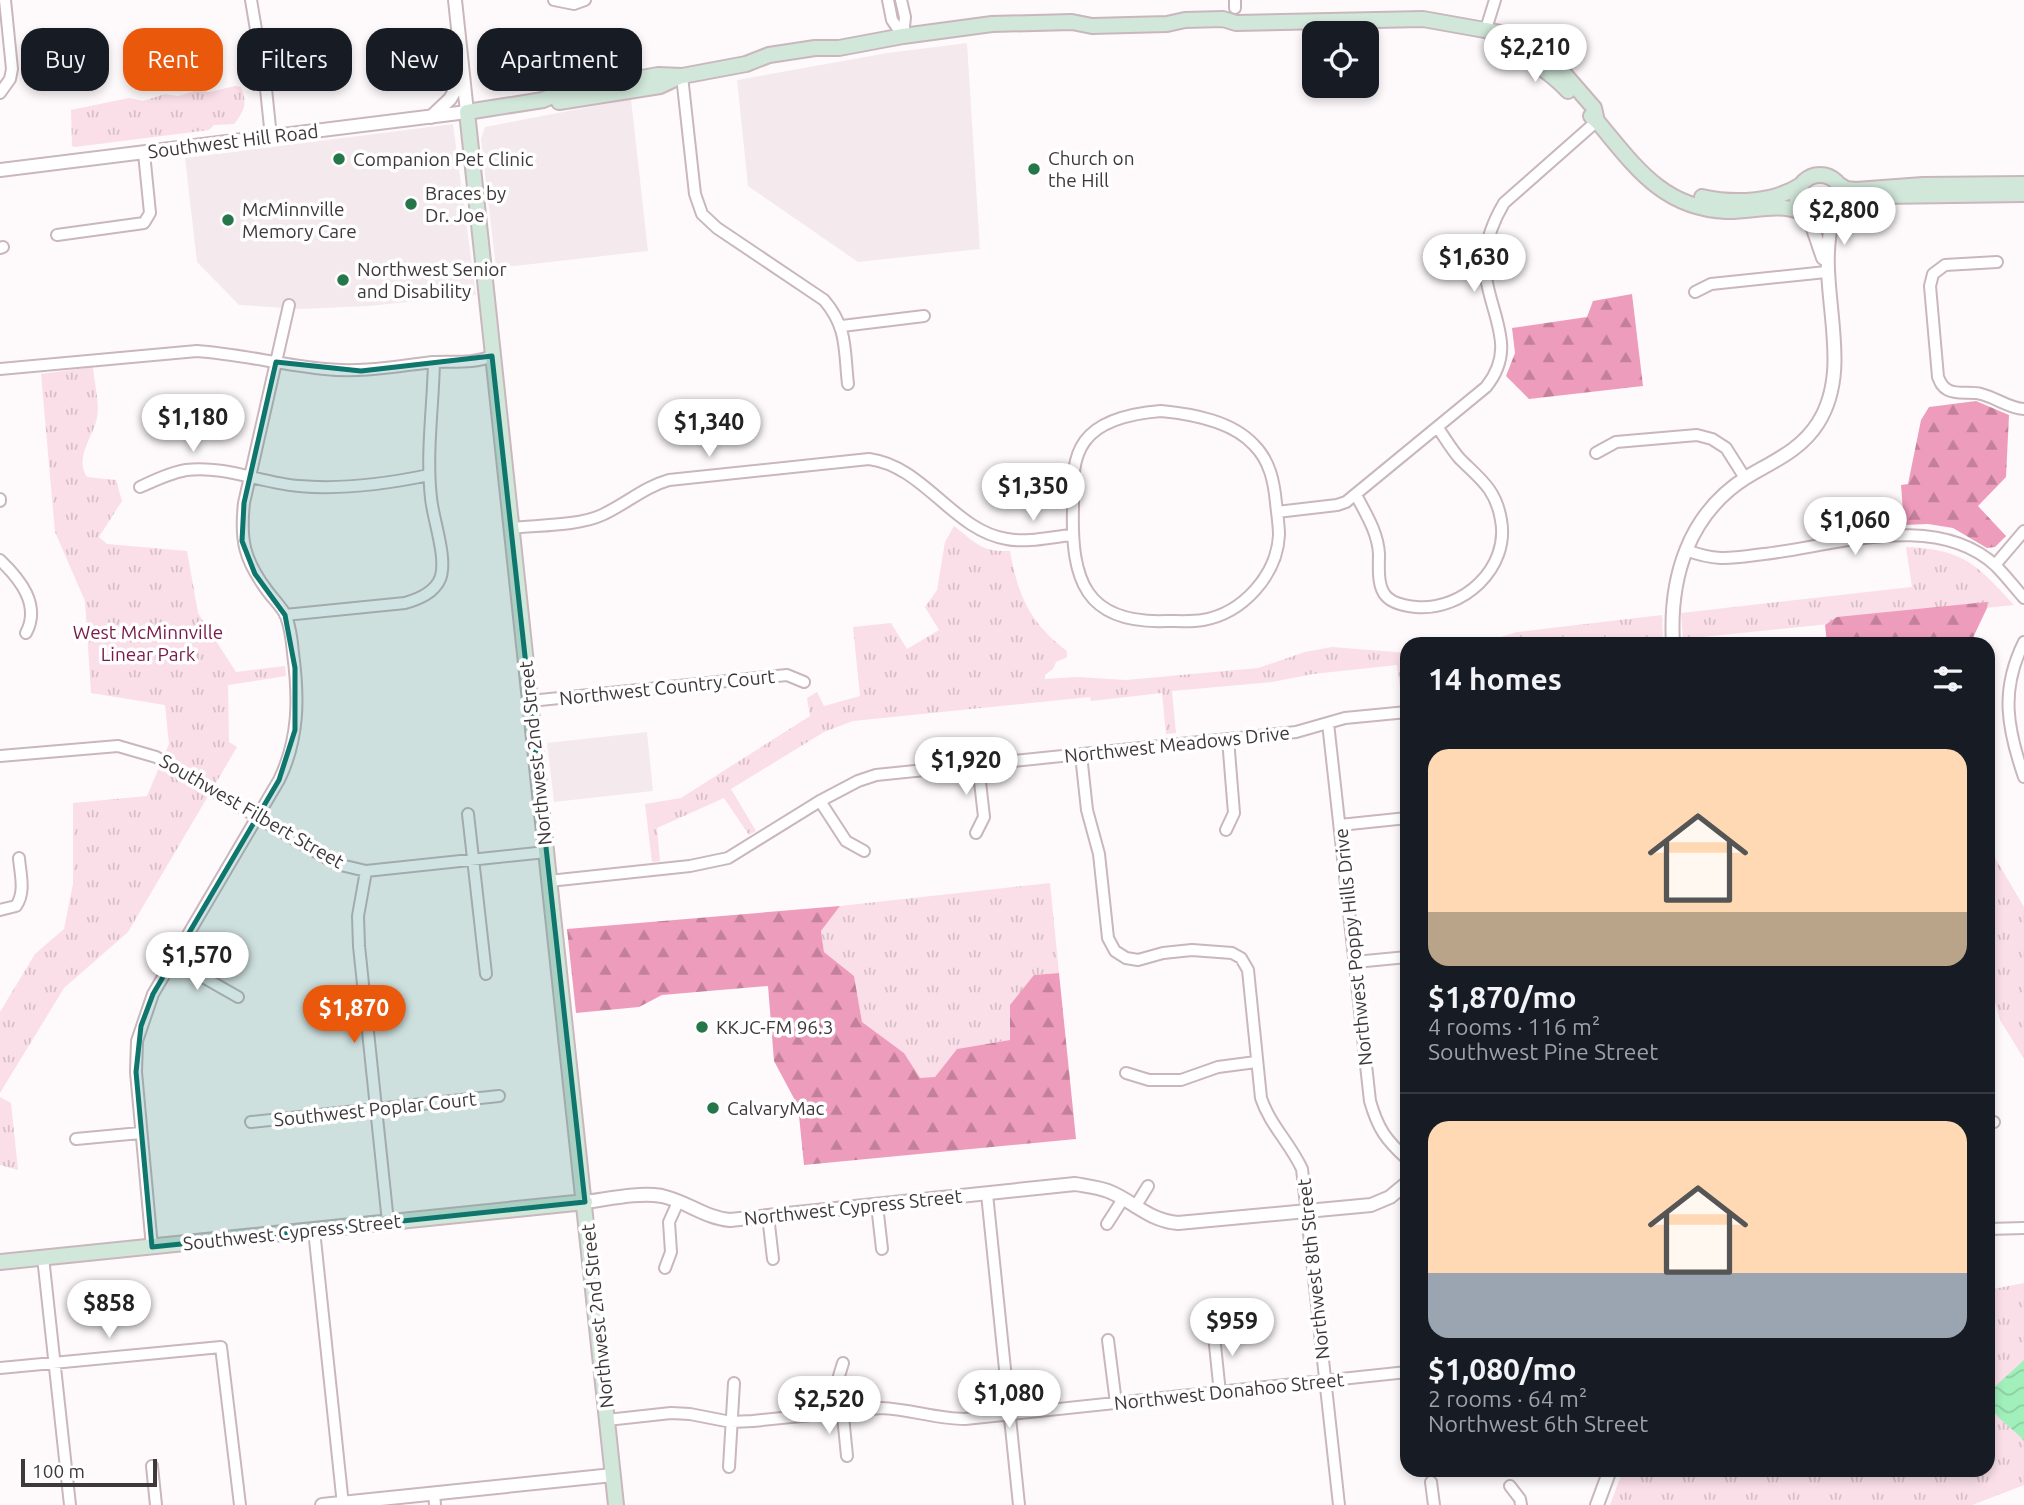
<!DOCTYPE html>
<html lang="en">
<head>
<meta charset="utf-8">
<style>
  body { margin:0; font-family:Ubuntu,sans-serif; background:#20242c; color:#f1f3f6; height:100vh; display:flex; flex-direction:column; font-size:26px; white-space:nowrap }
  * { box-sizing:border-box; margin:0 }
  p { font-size:23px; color:#9ea1a6 }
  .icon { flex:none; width:38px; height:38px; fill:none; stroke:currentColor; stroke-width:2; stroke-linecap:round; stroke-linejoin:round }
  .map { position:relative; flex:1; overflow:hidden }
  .side { position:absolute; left:1400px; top:637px; width:595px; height:840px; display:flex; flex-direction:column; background:#171b24; border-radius:21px; box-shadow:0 4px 10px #0003 }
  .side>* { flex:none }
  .hud { position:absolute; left:21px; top:28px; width:665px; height:63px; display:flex; gap:14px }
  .fabs { position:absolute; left:1302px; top:21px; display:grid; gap:14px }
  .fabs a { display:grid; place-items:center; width:77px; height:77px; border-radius:14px; background:#171b24; box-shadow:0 4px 10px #0003; font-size:35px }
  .scale { position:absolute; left:21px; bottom:18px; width:136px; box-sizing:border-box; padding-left:7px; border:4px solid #3f383b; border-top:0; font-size:19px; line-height:24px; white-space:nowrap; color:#3f383b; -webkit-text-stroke:5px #fff; paint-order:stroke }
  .price { position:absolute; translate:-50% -60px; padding:0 16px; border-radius:24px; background:#fff; color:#222; font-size:23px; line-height:46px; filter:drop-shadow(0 2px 4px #0008) }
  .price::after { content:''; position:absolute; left:50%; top:42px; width:21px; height:16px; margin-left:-10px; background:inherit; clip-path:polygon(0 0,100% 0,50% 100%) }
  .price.on { background:#ea580c; color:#fff }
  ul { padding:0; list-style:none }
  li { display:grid; align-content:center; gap:14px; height:371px; padding:0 28px }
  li+li { border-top:2px solid #363941 }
  li span { display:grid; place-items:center; height:217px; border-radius:21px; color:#555 }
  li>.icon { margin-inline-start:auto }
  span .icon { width:126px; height:126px; fill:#fffc; stroke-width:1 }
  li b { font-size:30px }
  h2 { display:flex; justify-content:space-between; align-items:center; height:84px; padding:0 28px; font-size:30px }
  .tag { padding:0 24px; border-radius:21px; background:#171b24; box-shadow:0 4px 10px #0003; font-size:24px; line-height:63px }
  .tag.on { background:#ea580c; color:#fff }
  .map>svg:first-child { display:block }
</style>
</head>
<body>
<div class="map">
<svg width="2024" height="1505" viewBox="0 0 2024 1505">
  <defs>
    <pattern id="grass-tufts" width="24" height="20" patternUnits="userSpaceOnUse" patternTransform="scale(1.75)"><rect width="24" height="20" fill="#fadee8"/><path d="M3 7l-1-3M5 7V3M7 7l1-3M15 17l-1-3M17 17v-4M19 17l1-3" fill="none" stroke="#d7bfc8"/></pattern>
    <pattern id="forest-firs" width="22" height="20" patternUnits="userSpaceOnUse" patternTransform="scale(1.75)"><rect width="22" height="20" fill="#ee9cbc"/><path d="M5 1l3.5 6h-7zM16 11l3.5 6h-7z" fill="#c2809a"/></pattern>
    <pattern id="water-waves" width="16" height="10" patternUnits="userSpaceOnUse" patternTransform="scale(1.75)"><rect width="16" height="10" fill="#a1efbb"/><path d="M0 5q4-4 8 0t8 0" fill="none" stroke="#8ccea2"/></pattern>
  </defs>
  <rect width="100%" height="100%" fill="#fefafb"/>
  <path fill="#f4eaee" d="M967 43 980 249 858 262 748 186 737 80 887 53Z
    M631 99 648 251 496 268 481 139 485 127Z
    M453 124 476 295 369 306 301 309 239 305 197 262 185 158Z
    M647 732 653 791 554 802 547 743Z"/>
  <path fill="url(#grass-tufts)" d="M235 86 241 87C248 103 244 111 234 124L214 125 209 130 75 147 72 146 71 110 129 98 143 101 165 94 178 96 195 91 210 92Z
    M93 367C94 382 100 403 97 418 93 437 74 458 87 477L116 480 122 501 99 537 107 544 187 551 198 613 236 672 285 666 286 676 228 685 229 742 237 747 128 932 64 988 0 1093V1012L35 954 64 929 73 884V803L147 796 169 744 165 705 91 693 85 601 55 532 41 374Z
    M954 526C976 543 981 552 1010 551 1018 596 1030 623 1067 651V657L1056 662 1053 669 1045 675V679L1078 677 1126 680 1258 668 1305 652 1332 647 1407 653V700L1402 701 1397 665 1313 674 1272 682 1172 691 1176 733 1166 734 1162 693 1091 701 1090 697 853 721 824 732 731 789 756 831 749 835 724 798 657 828 660 861 652 862 645 804 681 798 810 716 807 698 817 692 824 706 860 696 853 627 891 623 907 649 939 630 925 607 937 590 945 542Z
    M1906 547C1964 549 1977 565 2014 605L1683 639 1681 613 1912 587Z
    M1662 615 1663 641 1634 644H1478L1517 632Z
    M1988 846 2024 907V1059L2000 1020 1988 977Z
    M1050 883 1059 973 1034 975 1010 1040 957 1049 935 1077 920 1079 904 1053 862 1022 854 976 824 952 821 931 840 906Z
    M0 1097 11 1103 18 1170 0 1165Z
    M2024 1283V1485L1972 1505H1610L1623 1470H1988V1290Z"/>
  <path fill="url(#forest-firs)" d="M1632 294 1643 386 1529 399 1506 376 1515 353 1512 328 1587 317 1593 301Z
    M1976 401 2009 415 2006 477 1978 506 2006 536 1995 547 1987 548 1953 528 1928 524 1904 525 1901 485 1908 484 1921 420 1929 407Z
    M1987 602V608L1970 644H1827L1825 625 1837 617Z
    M840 906 821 931 824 952 854 976 862 1022 904 1053 920 1078 935 1077 957 1049 1010 1040V1005L1034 975 1059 973 1076 1139 804 1165 798 1106 774 1061 768 986 662 995 639 1007 576 1013 567 929Z"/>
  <path fill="url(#water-waves)" d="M2024 1360V1441C2011 1425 1988 1416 1988 1393Z"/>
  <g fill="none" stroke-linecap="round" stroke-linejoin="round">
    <defs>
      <path id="minor" d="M251 0 266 89 271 137
        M554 0 574 4 585 0
        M888 0 892 20 903 36
        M901 0 905 17 903 36
        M1235 0V8
        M1486 29 1495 0
        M682 76 695 194 702 214 717 228 824 300C848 328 844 350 848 384
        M0 93 10 79 12 69 5 0
        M57 235 144 223 150 213 144 153
        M0 248 3 247
        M1997 262 1945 265 1933 274 1930 286 1938 377C1940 382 1942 387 1948 390 1957 395 1971 391 1981 394 1997 398 2008 408 2024 409
        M1695 292 1711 284 1826 272
        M842 326 924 316
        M0 369 197 351C240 354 282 365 325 369 362 373 397 366 433 362 453 361 474 364 492 356
        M1161 411C1193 414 1232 421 1254 445 1270 461 1274 482 1276 503 1277 513 1279 525 1279 535 1277 575 1243 613 1203 620 1192 622 1178 621 1166 621 1085 624 1071 580 1073 508 1073 486 1071 460 1085 441 1101 419 1136 413 1161 411Z
        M1596 453 1616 442 1697 435 1712 439 1726 448 1745 478
        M140 487C155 480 170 473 186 470 225 465 261 483 299 486 343 490 386 484 429 475
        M1356 495C1366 514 1378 533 1379 554 1379 567 1377 586 1386 596 1393 604 1406 606 1416 607 1463 611 1510 568 1501 520 1496 489 1480 479 1460 459 1452 450 1445 438 1438 428
        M0 499V501
        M1277 512 1337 505 1346 502 1486 387C1517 349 1492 318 1486 277 1482 252 1491 225 1504 203L1597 121
        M511 528C538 525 578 526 602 515 626 504 644 487 669 480L869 459C924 466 954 531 1007 539 1028 543 1051 537 1072 535
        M1686 550C1717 562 1732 558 1764 554 1835 546 1936 510 1996 566 2006 576 2015 588 2024 598
        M0 560C20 579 41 605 26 633
        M1995 565 2024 531
        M285 615 405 603C419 599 434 593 440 579 448 559 433 520 431 498 426 453 433 408 434 362
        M2024 642C2000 690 2007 728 2024 777
        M530 701 787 675 804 682
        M1328 723 1370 1101C1378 1129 1386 1140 1407 1159
        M1081 755 1087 810 1099 854 1108 938 1115 951 1126 958 1138 960 1163 953 1192 950 1232 953 1241 958 1248 970 1261 1098C1270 1125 1290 1143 1302 1169L1339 1505
        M0 756 118 746 156 757 328 859 345 866 366 871 546 852
        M820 801 846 841 864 851
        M468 814 486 974
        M1340 825 1407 818
        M1226 830 1234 813 1228 739
        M976 833 984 817 978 764
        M366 871 358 916 359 946 388 1222
        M549 881 690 866 728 858 820 801 858 781 876 775 1296 732 1345 718 1407 712
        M0 910 16 906C26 892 20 873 19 858
        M173 960 238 997
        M1355 962 1407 957
        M1126 1073 1149 1080H1181L1218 1067 1256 1062
        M251 1122 499 1096
        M1988 1123 1994 1122
        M76 1139 140 1133
        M987 1194 1019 1505
        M877 1205 882 1249
        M1135 1207 1148 1186
        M768 1216 773 1259
        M1107 1224 1123 1199
        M1988 1229 2024 1228
        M314 1230 343 1505
        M152 1247 136 1072 137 1041 153 994 279 780C299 739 299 698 293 653 292 641 290 627 286 616 282 607 272 598 266 589 244 559 240 540 244 503L289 305
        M43 1257 70 1505
        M665 1268 671 1252 669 1222 678 1202
        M1213 1326 1220 1393
        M1108 1340 1116 1403
        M843 1363 839 1376 847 1456
        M0 1368 221 1347 240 1505
        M607 1420 671 1413 690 1414 731 1422 753 1421 881 1408C910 1409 936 1419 965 1419L1407 1372
        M152 1466 156 1505
        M729 1467 734 1383
        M1431 1482 1434 1505
        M1510 1486 1520 1499 1521 1505
        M434 1494 435 1505"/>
      <path id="tertiary" d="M431 117 450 99 463 77
        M0 170 467 112 455 0
        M1810 220 1823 258
        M1673 644C1669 578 1688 514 1747 477 1774 461 1801 450 1818 423 1856 363 1814 285 1833 218
        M585 1202C609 1199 638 1192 662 1196 686 1201 705 1218 730 1220L1075 1184C1086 1186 1097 1187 1108 1191 1134 1201 1147 1220 1178 1223L1371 1205 1390 1197 1407 1183
        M322 1505 613 1475
        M1597 1505 1610 1470"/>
      <path id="secondary" d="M1487 30C1513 52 1544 65 1568 91
        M559 102 660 86 679 77
        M1591 116 1597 121C1634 165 1662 208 1726 211 1751 212 1777 202 1801 212
        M1797 198a23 23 0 1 1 46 0a23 23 0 1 1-46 0Z
        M1838 184 1846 189 1856 190 1923 185 2024 184
        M1702 197C1734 204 1773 203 1801 185
        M1842 207 1882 196 2024 194
        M0 1262 585 1202
        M616 1505 467 112 543 100 559 93 658 75 682 76 746 64 769 55 815 48H839L903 36 992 24 1072 22 1092 26 1167 24 1185 20 1223 19 1236 23 1423 19 1507 34 1539 53 1561 70 1594 108 1597 121"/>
    </defs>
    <use href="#minor" stroke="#c9b7bd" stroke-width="14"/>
    <use href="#tertiary" stroke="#c9b7bd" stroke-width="16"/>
    <use href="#secondary" stroke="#c9b7bd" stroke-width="18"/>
    <use href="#minor" stroke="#fff" stroke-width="10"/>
    <use href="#tertiary" stroke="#fff" stroke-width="12"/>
    <use href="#secondary" stroke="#d1e7d9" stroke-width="14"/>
  </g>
  <path fill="#0f766e" fill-opacity="0.2" stroke="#0f766e" stroke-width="5" stroke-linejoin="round" d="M492 356 585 1202 152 1247 136 1072 141 1026 153 994 279 780 295 730V668L285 615 255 574 242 541 244 503 276 362 361 371Z"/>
  <g fill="#257749" stroke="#fff" stroke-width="2.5">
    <circle cx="339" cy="159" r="7"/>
    <circle cx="1034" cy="169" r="7"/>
    <circle cx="411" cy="204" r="7"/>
    <circle cx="228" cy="220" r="7"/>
    <circle cx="343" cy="280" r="7"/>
    <circle cx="702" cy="1027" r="7"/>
    <circle cx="713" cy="1108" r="7"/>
  </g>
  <g text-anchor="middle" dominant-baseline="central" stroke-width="7" stroke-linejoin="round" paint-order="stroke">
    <g font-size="19" fill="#3f383b" stroke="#fff">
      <text transform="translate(233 141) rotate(-7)">Southwest Hill Road</text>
      <text transform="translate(667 687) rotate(-6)">Northwest Country Court</text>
      <text transform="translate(1177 744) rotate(-6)">Northwest Meadows Drive</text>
      <text transform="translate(535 753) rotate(-96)">Northwest 2nd Street</text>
      <text transform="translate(252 811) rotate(30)">Southwest Filbert Street</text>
      <text transform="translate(1353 947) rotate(-96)">Northwest Poppy Hills Drive</text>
      <text transform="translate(375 1109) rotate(-6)">Southwest Poplar Court</text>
      <text transform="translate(853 1207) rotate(-6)">Northwest Cypress Street</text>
      <text transform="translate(292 1232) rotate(-6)">Southwest Cypress Street</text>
      <text transform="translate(1313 1269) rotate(-96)">Northwest 8th Street</text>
      <text transform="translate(597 1316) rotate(-96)">Northwest 2nd Street</text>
      <text transform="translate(1229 1391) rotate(-6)">Northwest Donahoo Street</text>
    </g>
    <g font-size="19" fill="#3f383b" stroke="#fff" text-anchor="start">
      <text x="1048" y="158">Church on<tspan x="1048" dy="22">the Hill</tspan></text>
      <text x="353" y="159">Companion Pet Clinic</text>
      <text x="425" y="193">Braces by<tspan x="425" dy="22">Dr. Joe</tspan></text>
      <text x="242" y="209">McMinnville<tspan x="242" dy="22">Memory Care</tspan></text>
      <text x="357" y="269">Northwest Senior<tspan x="357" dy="22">and Disability</tspan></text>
      <text x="716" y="1027">KKJC-FM 96.3</text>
      <text x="727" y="1108">CalvaryMac</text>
    </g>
    <g font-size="19" fill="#791b4a" stroke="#fff">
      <text x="148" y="632">West McMinnville<tspan x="148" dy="22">Linear Park</tspan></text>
    </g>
  </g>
</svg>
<div class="fabs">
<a><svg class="icon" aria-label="locate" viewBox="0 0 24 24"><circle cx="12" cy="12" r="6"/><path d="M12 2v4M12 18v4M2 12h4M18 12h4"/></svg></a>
</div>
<div class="scale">100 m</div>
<b class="price" style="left:1535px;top:84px">$2,210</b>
<b class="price" style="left:1844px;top:247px">$2,800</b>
<b class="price" style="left:1474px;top:294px">$1,630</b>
<b class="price" style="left:193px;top:454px">$1,180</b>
<b class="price" style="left:709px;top:459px">$1,340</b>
<b class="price" style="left:1033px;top:523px">$1,350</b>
<b class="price" style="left:1855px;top:557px">$1,060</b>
<b class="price" style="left:966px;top:797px">$1,920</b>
<b class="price" style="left:197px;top:992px">$1,570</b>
<b class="price on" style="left:354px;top:1045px">$1,870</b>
<b class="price" style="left:109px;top:1340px">$858</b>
<b class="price" style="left:1232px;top:1358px">$959</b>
<b class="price" style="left:1009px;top:1430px">$1,080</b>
<b class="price" style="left:829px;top:1436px">$2,520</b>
<div class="hud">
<a class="tag">Buy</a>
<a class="tag on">Rent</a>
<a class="tag">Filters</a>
<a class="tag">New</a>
<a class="tag">Apartment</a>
</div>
<section class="side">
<h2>14 homes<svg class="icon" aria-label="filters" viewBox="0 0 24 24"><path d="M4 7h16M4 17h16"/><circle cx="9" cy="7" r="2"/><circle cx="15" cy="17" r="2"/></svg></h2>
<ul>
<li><span style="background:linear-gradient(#ffd9b3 75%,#b9a48a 0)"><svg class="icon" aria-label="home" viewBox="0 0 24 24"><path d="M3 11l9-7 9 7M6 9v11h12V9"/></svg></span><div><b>$1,870/mo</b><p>4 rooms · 116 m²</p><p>Southwest Pine Street</p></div></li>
<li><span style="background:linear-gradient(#ffd9b3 70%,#9aa5b1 0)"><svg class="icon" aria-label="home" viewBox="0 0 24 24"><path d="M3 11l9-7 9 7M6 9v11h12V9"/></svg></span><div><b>$1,080/mo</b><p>2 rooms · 64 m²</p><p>Northwest 6th Street</p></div></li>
</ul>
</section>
</div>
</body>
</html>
